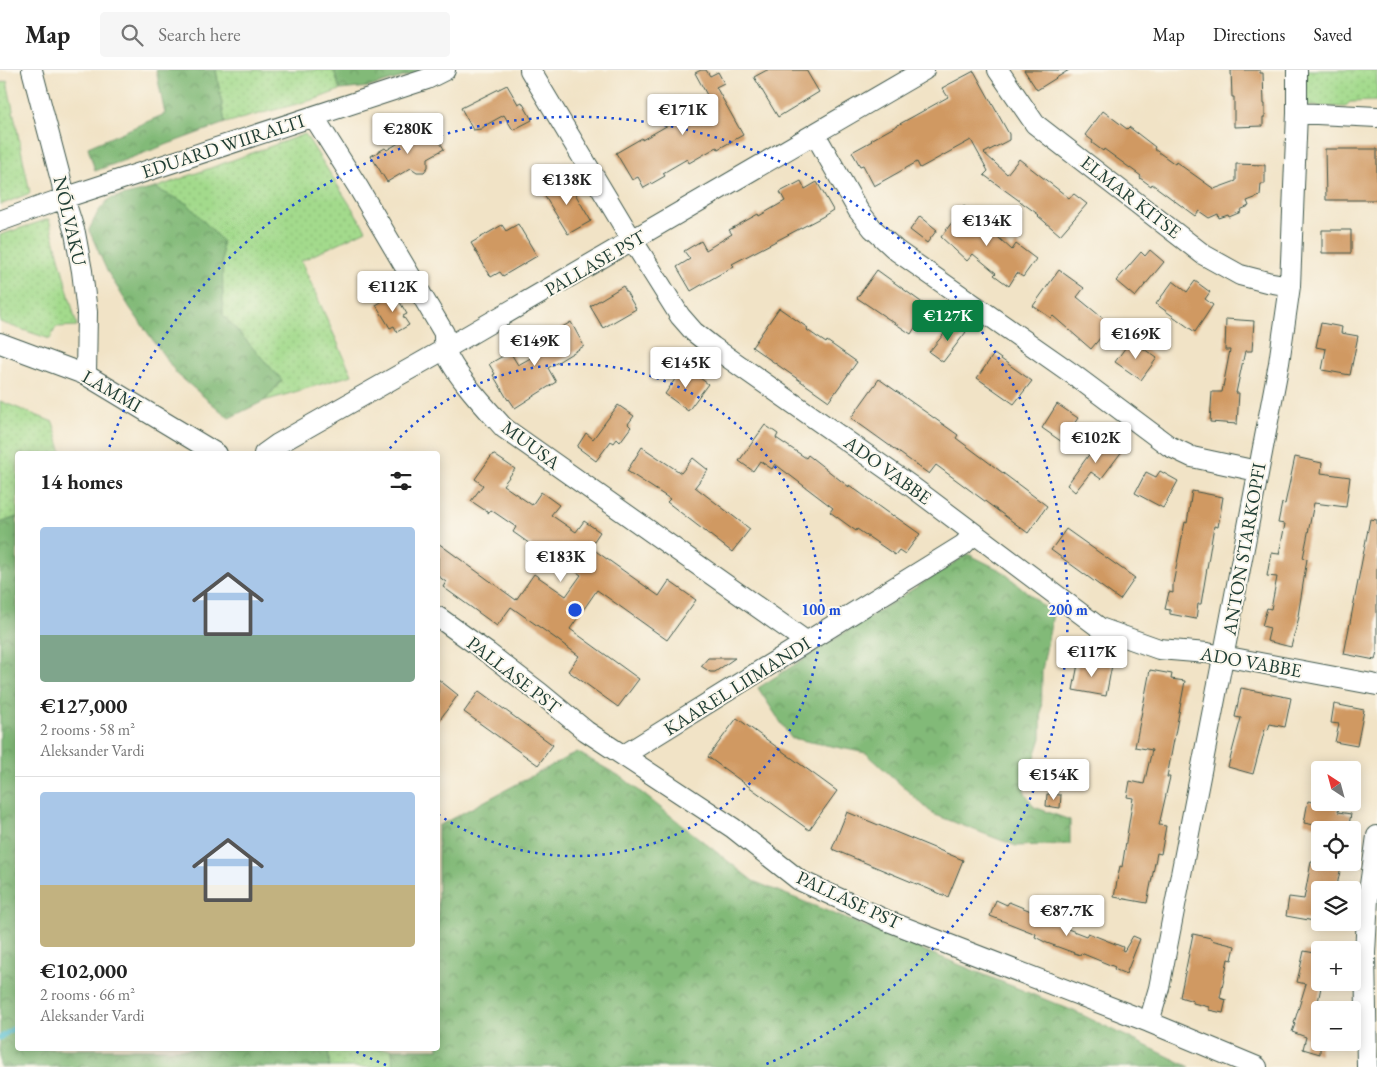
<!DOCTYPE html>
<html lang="en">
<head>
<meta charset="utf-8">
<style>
  body { margin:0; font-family:"EB Garamond",serif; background:#f6f6f6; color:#222; height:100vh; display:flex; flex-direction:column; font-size:19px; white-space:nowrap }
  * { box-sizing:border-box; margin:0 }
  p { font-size:16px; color:#767676 }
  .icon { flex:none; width:28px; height:28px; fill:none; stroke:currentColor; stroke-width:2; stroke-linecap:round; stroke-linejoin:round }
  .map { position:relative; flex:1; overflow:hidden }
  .side { position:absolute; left:15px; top:381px; width:425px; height:600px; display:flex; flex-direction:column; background:#fff; border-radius:5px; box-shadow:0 2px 12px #0003 }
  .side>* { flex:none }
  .needle { width:32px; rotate:324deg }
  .tools { position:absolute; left:1311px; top:691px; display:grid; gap:10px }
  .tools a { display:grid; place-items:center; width:50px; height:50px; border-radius:5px; background:#fff; box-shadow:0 2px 12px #0003; font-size:25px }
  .price { position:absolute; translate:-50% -42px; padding:0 11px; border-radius:5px; background:#fff; color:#222; font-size:16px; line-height:32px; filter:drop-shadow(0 1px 2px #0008) }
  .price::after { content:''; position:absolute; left:50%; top:30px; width:15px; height:11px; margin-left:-8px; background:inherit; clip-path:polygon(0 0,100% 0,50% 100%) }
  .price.on { background:#0b8043; color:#fff }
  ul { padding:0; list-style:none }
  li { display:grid; align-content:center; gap:10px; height:265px; padding:0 25px }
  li+li { border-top:1px solid #e0e0e0 }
  li span { display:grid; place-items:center; height:155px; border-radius:5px; color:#555 }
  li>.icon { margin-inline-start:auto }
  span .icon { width:90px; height:90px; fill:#fffc; stroke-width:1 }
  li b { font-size:21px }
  h2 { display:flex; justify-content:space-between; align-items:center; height:60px; padding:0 25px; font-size:21px }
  header { display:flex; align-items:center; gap:30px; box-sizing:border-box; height:70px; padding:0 25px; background:#fff; border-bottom:1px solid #e0e0e0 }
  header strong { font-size:24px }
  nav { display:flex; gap:28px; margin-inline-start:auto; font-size:18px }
  .search { width:350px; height:45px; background:#f6f6f6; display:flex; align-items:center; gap:12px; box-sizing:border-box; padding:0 18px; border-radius:5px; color:#767676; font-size:19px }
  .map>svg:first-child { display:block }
</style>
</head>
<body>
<header>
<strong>Map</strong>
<div class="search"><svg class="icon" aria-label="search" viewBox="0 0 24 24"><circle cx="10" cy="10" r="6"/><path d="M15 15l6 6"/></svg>Search here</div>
<nav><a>Map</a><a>Directions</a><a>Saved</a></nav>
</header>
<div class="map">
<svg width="1377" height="997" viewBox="0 0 1377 997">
  <defs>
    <pattern id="grass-dots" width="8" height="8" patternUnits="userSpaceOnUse" patternTransform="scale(1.25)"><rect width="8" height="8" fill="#a3da8c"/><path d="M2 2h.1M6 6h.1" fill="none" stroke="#8cbc79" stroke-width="1.8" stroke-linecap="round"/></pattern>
    <pattern id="forest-crowns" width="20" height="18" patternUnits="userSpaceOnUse" patternTransform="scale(1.25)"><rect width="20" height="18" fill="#82ba78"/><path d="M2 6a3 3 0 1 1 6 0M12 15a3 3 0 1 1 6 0" fill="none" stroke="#6a9863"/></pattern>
  </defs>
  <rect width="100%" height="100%" fill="#fbf7ec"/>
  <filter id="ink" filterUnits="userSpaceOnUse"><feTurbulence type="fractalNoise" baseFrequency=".02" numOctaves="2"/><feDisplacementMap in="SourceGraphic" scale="10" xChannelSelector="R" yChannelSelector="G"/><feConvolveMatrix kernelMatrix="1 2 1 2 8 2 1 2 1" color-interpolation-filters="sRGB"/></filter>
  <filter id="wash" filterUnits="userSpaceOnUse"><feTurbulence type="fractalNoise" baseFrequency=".0096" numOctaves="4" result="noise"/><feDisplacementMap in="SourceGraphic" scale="20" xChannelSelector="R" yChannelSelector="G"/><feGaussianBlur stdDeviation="1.12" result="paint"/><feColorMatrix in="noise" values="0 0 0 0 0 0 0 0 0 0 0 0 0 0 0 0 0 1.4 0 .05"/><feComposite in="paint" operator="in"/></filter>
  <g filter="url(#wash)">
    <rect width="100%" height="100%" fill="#f1e3c6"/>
    <path fill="url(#grass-dots)" stroke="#618c60" d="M216 0H334L340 20 316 29 225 53Z
      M1303 0H1377V31L1350 32 1345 37 1303 36Z
      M7 11 30 123 0 135V13Z
      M305 64 366 160 301 191 352 305 264 331 282 310 223 245 222 171 155 118Z
      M49 149 77 256 56 257 50 269 0 252V165Z
      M0 331 53 352 62 384H18L17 447 0 453Z
      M327 979H392L393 997H328Z"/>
    <path fill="url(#forest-crowns)" stroke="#507c56" d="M156 0H216L225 53 95 101 88 77 165 44Z
      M334 0H428L369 17 340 20Z
      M155 118 188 134 222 171 223 245 282 310 264 331 229 348 177 304 130 238 107 201 89 160 98 142 109 129Z
      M17 447 18 979H328L330 997H0V453Z
      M968 484 1002 501 1053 544 1042 600 1041 668 1024 721 1034 737 1070 750V774L1016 776 933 744 866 683 791 668 758 618Z
      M577 682 623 708 753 811 1076 942 1190 997H393L392 979H438V756Z"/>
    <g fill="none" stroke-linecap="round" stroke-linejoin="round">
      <path stroke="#54bed0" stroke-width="5" d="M0 968 18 955"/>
    </g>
    <g id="blocks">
      <path fill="#d09962" d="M701 0H706L710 6 718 2 724 13 716 17 743 65 718 79 717 77 689 93 687 89 663 103 665 106 644 118 638 107 632 110 616 83 642 68V70L696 39 692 34 707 25 695 3Z
        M767 0H806L819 22 778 47 754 7Z
        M1024 0H1069L1037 20Z
        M1231 0H1260V3H1263L1264 34H1265V47H1263V56L1234 57V27H1232Z
        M974 1 1009 64V70L984 83 1007 104 1019 89 1069 128 1074 124 1087 134 1060 165 1038 146 1039 145 984 105 988 101 971 70 920 98 917 92 874 116 863 95 860 96 852 82 872 71 871 70 948 27 942 18Z
        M507 15 518 34 522 32 532 50 513 60 504 45 486 55 481 59 473 60 461 38Z
        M1103 41 1127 59 1129 57 1155 77 1154 79 1175 94 1176 92 1214 119 1236 111V94L1265 95V114H1261L1260 126 1247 131 1249 136 1240 140 1241 142 1229 147 1228 145 1219 148 1218 144 1209 148 1199 141 1195 146 1152 114 1151 116 1140 108 1141 106 1104 79 1103 81 1092 73 1093 71 1085 65Z
        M430 56 444 79 428 88V97L424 102H417L411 98 387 112 371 86 385 78 387 80 402 71 404 66H413Z
        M1325 79H1377V130H1326Z
        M564 105 591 151 568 164 544 125 555 118 552 112Z
        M801 111 805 119 817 112 833 140 822 147 732 194 734 196 691 221 677 197 690 189 684 181 701 171 706 180 732 164 729 160 758 144 759 146 785 131 780 122Z
        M964 136 1012 180 1016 174 1036 189 1023 207 1017 203 1009 216 994 205 996 203 973 184 967 191 941 167Z
        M920 146 937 160 927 173 910 160Z
        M518 154 537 186 503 206 500 202 491 207 471 173 502 155 506 161Z
        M1322 160H1351V183H1322Z
        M1150 180 1164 192 1135 227 1116 211 1141 182 1145 186Z
        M877 200 928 237 911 264 857 228Z
        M1059 200 1084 218 1077 227 1111 255 1091 279 1053 246 1051 248 1033 236Z
        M1173 211 1187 222 1195 211 1210 222 1205 229 1213 235 1195 262 1156 234Z
        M623 216 636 239 603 258 590 236Z
        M395 224 407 244 403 246 409 255 397 262 394 256 390 258 376 235Z
        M779 238 808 258 807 260 826 273 827 271 857 292 829 331 752 277Z
        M1226 249 1254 251 1252 281H1245L1236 323H1239L1237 354 1210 352 1212 322H1222L1230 280H1225Z
        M571 252 584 276 548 298 556 312 515 338 509 329 508 330 493 305 495 304 489 294 510 282 518 295 554 275 548 265Z
        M953 253 966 262 943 292 929 282Z
        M1321 253 1342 257 1341 263 1358 266 1350 305 1322 300 1326 279 1316 277Z
        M1131 270 1157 288 1141 310 1115 292Z
        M994 284 1032 311 1014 334 977 308Z
        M684 296 708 314 688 341 665 324Z
        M879 309 958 365 956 368 1047 436 1028 463 936 395 929 404 851 348Z
        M1057 334 1078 348 1062 372 1042 358Z
        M618 335 634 346 628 354 631 357 620 372 617 369 614 373 611 371 596 391 577 377 586 363 593 369Z
        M765 355 778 364 776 368 806 388 808 385 849 417V415L892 446 893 445 920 464 905 484 899 480 895 485 857 459 856 461 830 442 833 438 775 394 772 399 760 391 753 401 739 391Z
        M1098 372 1107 378 1112 372 1123 380 1101 409 1091 402 1075 422 1067 415Z
        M642 377 681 403 693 388 708 400 695 417 750 459 732 482 667 432 670 429 627 401Z
        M493 384 515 399 503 415 532 435 541 422 559 435 551 445 576 462 584 451 600 462 590 477 659 526 669 511 696 530 667 570 597 520 570 559 639 609 618 637 568 601 579 586 555 568 511 537 497 556 443 517 446 512 438 506V473L516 530 534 504 566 526 581 505 542 478 540 481 513 462 516 457 491 440 489 443 471 431 483 415 475 409Z
        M1295 387 1322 393 1321 403 1350 407 1346 437 1314 433 1303 488 1307 489 1298 546 1299 547 1291 577 1267 571 1270 558 1262 556 1267 538 1271 539 1277 507 1267 506 1271 483 1279 484 1285 454 1278 453 1282 433 1285 434Z
        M1160 401 1178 411 1163 438 1135 423 1146 402 1156 407Z
        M1192 421 1223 427 1218 457 1214 456 1201 534H1198L1196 549 1170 544V540L1165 539 1169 522 1173 523V514L1185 452 1187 453Z
        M1370 449 1377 450V581L1375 590 1344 584Z
        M1066 459 1135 508 1120 530 1051 480Z
        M708 588H735L715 602H710L701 596Z
        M1079 589 1112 595 1106 626 1073 620Z
        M1150 600 1172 604 1171 609 1185 611 1167 707H1170L1159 755 1166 756 1161 784 1157 783 1147 833 1114 827 1120 796 1122 797 1133 728 1127 727 1130 711 1144 714 1152 680 1135 677Z
        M438 609 458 625 438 652Z
        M1241 618 1291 628 1285 657 1270 654 1268 660 1265 659 1253 704 1228 697 1241 648 1235 647Z
        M479 621 553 675 538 695 464 642Z
        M1334 634 1364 640 1357 676 1335 672 1339 654 1331 653Z
        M737 648 837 721 809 760 708 687Z
        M1047 724 1061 725 1060 738 1046 736Z
        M1308 731 1339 737 1338 742 1351 744 1348 760H1325V757L1304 753Z
        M847 742 963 790 948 827 832 779Z
        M1311 792H1342L1336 820H1320V852L1286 846 1289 827 1304 829Z
        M996 830 1007 835 1009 832 1043 846 1042 849 1086 866 1088 863 1123 877 1122 880 1124 881 1133 866 1140 869 1126 904 1114 899 1115 897 1081 883 1080 885 1047 873 1035 867 1036 864 990 846Z
        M1193 864 1211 868V870L1235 876 1232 890 1228 889 1220 928 1226 930 1223 943 1209 940V937L1193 933V931L1180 927Z
        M1317 878 1320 879V912H1322L1318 932 1320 933V984L1303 979 1306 967 1292 962 1295 954 1294 953 1306 914 1297 912 1304 881 1315 883Z"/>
    </g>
  </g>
  <g filter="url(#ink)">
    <use href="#blocks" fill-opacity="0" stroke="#3e564a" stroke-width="1"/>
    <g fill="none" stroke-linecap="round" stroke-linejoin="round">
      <defs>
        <path id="minor" d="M32 0 62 114 64 128 75 163 82 201 87 242 86 305
          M530 0 626 160 680 246 694 262 713 277 911 416 1100 558 1159 579 1207 583 1377 615
          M998 0 1035 54 1204 185 1240 205 1267 212 1290 216
          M1297 43 1377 47
          M314 47 358 117 444 263C444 268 444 274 445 279 451 301 488 340 504 358L807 572
          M815 64 858 140 873 159 897 181 1074 305 1169 376 1192 387 1257 401
          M0 151 64 128 427 9 445 0
          M0 273 86 305 217 384
          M264 384 278 374 445 279 924 0
          M438 547 488 583 540 623 586 661 733 758 799 810 888 851 1149 952 1257 997
          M624 685 963 475 974 464
          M1149 952 1159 918 1228 562 1279 293 1290 216 1297 43V0
          M1367 997 1365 883 1368 829 1377 766"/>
      </defs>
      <use href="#minor" stroke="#3e564a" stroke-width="22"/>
      <use href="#minor" stroke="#fff" stroke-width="20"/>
    </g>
  </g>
  <g fill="none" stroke="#1d4ed8" stroke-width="2.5" stroke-dasharray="2.5 5">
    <path d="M385 384A246 246 0 1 1 439 745"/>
    <path d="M386 995A493 493 0 0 1 351 979M107 384A493 493 0 1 1 764 995"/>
  </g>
  <g text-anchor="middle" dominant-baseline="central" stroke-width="4" stroke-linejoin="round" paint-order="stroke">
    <g font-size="19" fill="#1f3d34" stroke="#fbf7ec">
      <text transform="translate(223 76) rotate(-18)">EDUARD WIIRALTI</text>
      <text transform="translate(1131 127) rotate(38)">ELMAR KITSE</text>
      <text transform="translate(70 151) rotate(77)">NÕLVAKU</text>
      <text transform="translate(595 193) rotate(-30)">PALLASE PST</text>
      <text transform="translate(112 321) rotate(30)">LAMMI</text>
      <text transform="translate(531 375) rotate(37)">MUUSA</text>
      <text transform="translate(888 400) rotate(36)">ADO VABBE</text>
      <text transform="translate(1244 479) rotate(-80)">ANTON STARKOPFI</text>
      <text transform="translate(1251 592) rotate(10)">ADO VABBE</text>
      <text transform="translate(514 605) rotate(38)">PALLASE PST</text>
      <text transform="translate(737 616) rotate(-32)">KAAREL LIIMANDI</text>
      <text transform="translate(849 830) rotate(25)">PALLASE PST</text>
    </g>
  </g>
  <circle cx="575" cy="540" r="8" fill="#1d4ed8" stroke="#fbf7ec" stroke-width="2.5"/>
  <g font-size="15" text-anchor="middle" font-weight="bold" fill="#1d4ed8" stroke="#fbf7ec" stroke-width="4" stroke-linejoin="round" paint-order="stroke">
    <text x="821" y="545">100 m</text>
    <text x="1068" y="545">200 m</text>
  </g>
</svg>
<div class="tools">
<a><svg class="needle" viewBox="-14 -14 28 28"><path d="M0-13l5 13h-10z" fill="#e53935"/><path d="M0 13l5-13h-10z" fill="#767676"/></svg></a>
<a><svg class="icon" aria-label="locate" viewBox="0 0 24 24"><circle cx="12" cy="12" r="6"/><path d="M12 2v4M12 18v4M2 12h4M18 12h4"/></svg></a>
<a><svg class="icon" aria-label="layers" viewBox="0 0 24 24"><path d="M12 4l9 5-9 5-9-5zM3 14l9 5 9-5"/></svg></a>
<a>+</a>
<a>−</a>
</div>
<b class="price" style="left:683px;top:66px">€171K</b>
<b class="price" style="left:408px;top:85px">€280K</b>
<b class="price" style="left:567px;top:136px">€138K</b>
<b class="price" style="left:987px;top:177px">€134K</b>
<b class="price" style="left:393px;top:243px">€112K</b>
<b class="price on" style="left:948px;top:272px">€127K</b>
<b class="price" style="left:1136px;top:290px">€169K</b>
<b class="price" style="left:535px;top:297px">€149K</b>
<b class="price" style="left:686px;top:319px">€145K</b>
<b class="price" style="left:1096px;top:394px">€102K</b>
<b class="price" style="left:561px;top:513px">€183K</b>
<b class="price" style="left:1092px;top:608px">€117K</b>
<b class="price" style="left:1054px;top:731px">€154K</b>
<b class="price" style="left:1067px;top:867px">€87.7K</b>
<section class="side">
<h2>14 homes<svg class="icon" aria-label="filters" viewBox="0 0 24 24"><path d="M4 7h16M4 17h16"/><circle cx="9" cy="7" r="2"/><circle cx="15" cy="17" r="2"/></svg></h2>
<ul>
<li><span style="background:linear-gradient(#a9c7e8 70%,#7fa58c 0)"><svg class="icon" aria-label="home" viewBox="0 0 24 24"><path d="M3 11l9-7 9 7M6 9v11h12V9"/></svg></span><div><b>€127,000</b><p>2 rooms · 58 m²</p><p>Aleksander Vardi</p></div></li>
<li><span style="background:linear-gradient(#a9c7e8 60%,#c2b280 0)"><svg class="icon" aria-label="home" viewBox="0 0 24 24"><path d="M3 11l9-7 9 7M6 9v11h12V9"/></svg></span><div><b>€102,000</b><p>2 rooms · 66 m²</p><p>Aleksander Vardi</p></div></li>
</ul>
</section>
</div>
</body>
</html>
